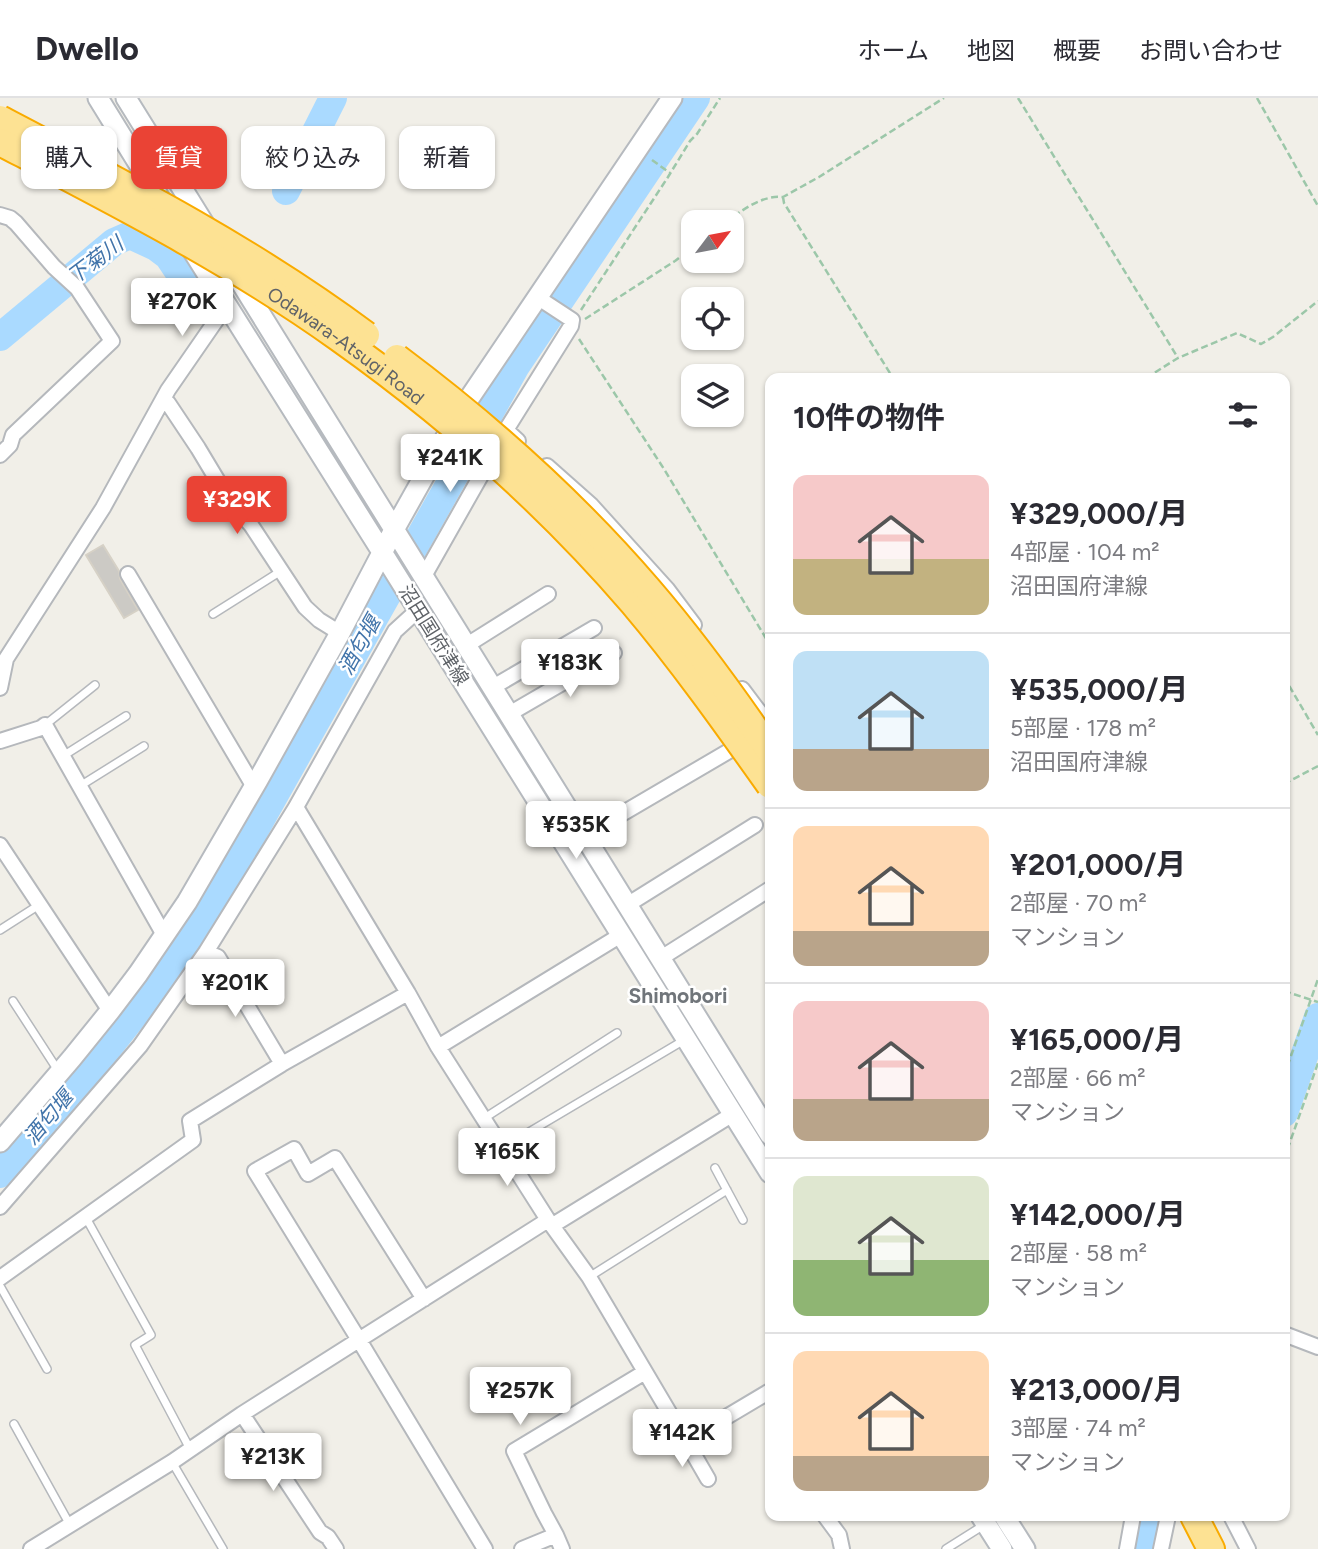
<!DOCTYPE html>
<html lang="ja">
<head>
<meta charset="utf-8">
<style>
  body { margin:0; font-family:Figtree,"Noto Sans JP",sans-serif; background:#f7f7f7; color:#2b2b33; height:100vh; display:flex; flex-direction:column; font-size:26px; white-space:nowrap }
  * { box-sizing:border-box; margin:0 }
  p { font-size:23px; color:#7c7c81 }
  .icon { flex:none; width:38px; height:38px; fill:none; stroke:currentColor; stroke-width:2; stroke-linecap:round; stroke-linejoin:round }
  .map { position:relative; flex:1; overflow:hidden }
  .panel { position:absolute; left:765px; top:275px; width:525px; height:1148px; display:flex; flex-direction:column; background:#fff; border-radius:14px; box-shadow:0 2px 5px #0004 }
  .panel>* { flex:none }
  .guide { position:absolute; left:21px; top:28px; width:639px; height:63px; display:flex; gap:14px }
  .needle { width:46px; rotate:58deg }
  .controls { position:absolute; left:681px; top:112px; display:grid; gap:14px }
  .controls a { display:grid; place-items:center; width:63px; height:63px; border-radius:14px; background:#fff; box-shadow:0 2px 5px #0004; font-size:35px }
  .price { position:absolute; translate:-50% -60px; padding:0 16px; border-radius:7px; background:#fff; color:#222; font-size:23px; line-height:46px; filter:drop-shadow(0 2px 4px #0008) }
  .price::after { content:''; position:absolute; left:50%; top:42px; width:21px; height:16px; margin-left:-10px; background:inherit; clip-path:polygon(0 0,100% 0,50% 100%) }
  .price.on { background:#ea4335; color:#fff }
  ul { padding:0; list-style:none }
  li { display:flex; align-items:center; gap:21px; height:175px; padding:0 28px }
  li+li { border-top:2px solid #e1e1e2 }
  li span { display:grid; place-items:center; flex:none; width:196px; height:140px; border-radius:14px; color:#555 }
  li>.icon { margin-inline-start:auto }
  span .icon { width:84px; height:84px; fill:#fffc; stroke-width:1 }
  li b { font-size:30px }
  h2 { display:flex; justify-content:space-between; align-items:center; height:84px; padding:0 28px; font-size:30px }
  .chip { padding:0 24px; border-radius:14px; background:#fff; box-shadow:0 2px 5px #0004; font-size:24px; line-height:63px }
  .chip.on { background:#ea4335; color:#fff }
  header { display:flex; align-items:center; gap:42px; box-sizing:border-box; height:98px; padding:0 35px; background:#fff; border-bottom:2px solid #e1e1e2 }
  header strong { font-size:33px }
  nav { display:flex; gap:38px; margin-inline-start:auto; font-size:24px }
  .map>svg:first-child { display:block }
</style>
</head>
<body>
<header>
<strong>Dwello</strong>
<nav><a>ホーム</a><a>地図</a><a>概要</a><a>お問い合わせ</a></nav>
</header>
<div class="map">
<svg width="1318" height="1451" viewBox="0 0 1318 1451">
  <rect width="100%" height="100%" fill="#f1efe8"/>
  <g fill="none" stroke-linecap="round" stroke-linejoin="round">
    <path stroke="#aadaff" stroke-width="28" d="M286 93 333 0
      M0 239 114 144 130 137 156 149 168 158 188 188
      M1284 1015 1318 919
      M0 1076 78 988 162 882 220 794 516 268 696 0
      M1142 1451 1148 1418"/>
  </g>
  <path fill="#cccac5" stroke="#d6d1c6" stroke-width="2" d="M103 447 119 473 120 481 138 512 124 520 86 457Z"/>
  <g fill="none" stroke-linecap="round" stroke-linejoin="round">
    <defs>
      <path id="lane" d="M213 516 281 473
        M45 627 95 587
        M63 658 126 618
        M80 688 144 648
        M0 832 39 807
        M13 903 59 974
        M483 1021 617 935
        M502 1050 686 941
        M715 1070 743 1122
        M85 1118 151 1237 135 1247 190 1351
        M589 1179 727 1092
        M0 1188 47 1271
        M14 1326 70 1427
        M172 1364 223 1451
        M946 1451 984 1427"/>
      <path id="street" d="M0 117 10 120 16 125 54 169 77 190 112 243 13 337 10 347 0 357
        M164 302 168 305 198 350 231 405 251 427 305 509 319 522 340 535
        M518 343 506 332 571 228 572 222 537 199
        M547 368 591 407 667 491 694 527
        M128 476 254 689
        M424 478 492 358
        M467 547 548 496
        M493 589 594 530
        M0 590 6 561 103 410 168 292 226 208
        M742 591 770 628
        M509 616 614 555
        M0 643 41 630 45 627 164 837
        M296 709 408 895 438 949 548 1122 589 1179 686 1343 770 1293
        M584 738 729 653
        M0 747 110 913
        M627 807 755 727
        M206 854 218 859 282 966
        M661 860 770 791
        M438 949 621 837
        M0 1109 140 948 206 854 296 709 395 533 418 512
        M553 1127 733 1016
        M0 1180 193 1042 190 1023 282 966 408 895
        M424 1201 335 1060 308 1076 294 1051 255 1073 359 1242 485 1451
        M1284 1236 1318 1249
        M242 1316 320 1434 328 1439 336 1451
        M686 1343 708 1381
        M825 1418 839 1437 842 1451
        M1231 1418 1248 1451
        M556 1437 562 1451
        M31 1451 172 1364 242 1316 548 1122
        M522 1451 556 1437 544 1415 514 1353 645 1274
        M1127 1451 1133 1418
        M1161 1451 1168 1418"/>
      <path id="secondary" d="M98 0 164 107
        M126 0 208 132
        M189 147 382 454 770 1075
        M235 175 770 1037
        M0 1044 72 960 110 913 138 876 187 804 258 682 340 535 395 430 460 314 672 0
        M981 1418 1002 1451
        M1004 1418 1025 1451"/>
      <path id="highway" d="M1194 1418 1211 1451"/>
    </defs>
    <use href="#lane" stroke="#b5b8bc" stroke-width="10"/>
    <use href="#street" stroke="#b5b8bc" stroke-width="18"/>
    <use href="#secondary" stroke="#b6babf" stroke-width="23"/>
    <use href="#highway" stroke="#f9ab00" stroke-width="30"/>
    <path stroke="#9cc7a9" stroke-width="2.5" stroke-dasharray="7 3.5" stroke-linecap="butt" d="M1018 0 1178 260
      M1257 0 1318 108
      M652 62 670 75
      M783 99 784 105 893 280
      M725 124C742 113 761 97 783 99L819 79 944 0
      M581 212 668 79 690 43 697 36 720 0
      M585 221 675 163 693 149
      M579 241 664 371 770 547
      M1146 280 1178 260 1237 235 1261 246 1273 239 1318 203
      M1284 579 1318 637
      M1284 686 1318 668
      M1284 893 1318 904
      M1284 978 1318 881
      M1284 1061 1318 965"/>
    <use href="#lane" stroke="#fff" stroke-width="7"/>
    <use href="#street" stroke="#fff" stroke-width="14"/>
    <use href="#secondary" stroke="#fff" stroke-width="19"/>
    <use href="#highway" stroke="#fde293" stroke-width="26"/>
    <defs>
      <g id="highway-bridge">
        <path d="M0 21C126 87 252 152 366 237"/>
        <path id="s1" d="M0 44C115 104 233 164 339 240 446 316 547 405 633 505 682 563 726 625 770 687"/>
        <path d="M397 260C488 328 574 405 648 491 692 542 732 597 770 653"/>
      </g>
    </defs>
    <use href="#highway-bridge" stroke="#f9ab00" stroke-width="30" stroke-linecap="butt"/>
    <use href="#highway-bridge" stroke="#fde293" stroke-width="26"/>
  </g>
  <g text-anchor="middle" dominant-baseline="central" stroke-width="5" stroke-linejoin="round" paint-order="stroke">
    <g font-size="19" fill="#5f6368" stroke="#fff">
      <text stroke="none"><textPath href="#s1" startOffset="402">Odawara-Atsugi Road</textPath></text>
      <text transform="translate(434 537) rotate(58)">沼田国府津線</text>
    </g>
    <g font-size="21" font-style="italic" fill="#4174aa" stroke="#fff">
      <text transform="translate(95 162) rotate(-37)">下菊川</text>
      <text transform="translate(359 547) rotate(-61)">酒匂堰</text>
      <text transform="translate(48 1019) rotate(-50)">酒匂堰</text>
    </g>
    <g font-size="21" font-weight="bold" fill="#70757a" stroke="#fff">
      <text x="678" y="897">Shimobori</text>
    </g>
  </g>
</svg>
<div class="controls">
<a><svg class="needle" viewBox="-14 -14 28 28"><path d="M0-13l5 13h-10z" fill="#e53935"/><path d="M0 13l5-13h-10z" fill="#7c7c81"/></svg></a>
<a><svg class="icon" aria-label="locate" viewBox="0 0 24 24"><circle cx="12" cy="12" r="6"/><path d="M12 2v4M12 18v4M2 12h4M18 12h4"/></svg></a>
<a><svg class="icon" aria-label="layers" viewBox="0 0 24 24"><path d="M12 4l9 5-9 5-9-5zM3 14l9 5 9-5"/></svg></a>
</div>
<b class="price" style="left:182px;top:240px">¥270K</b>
<b class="price" style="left:450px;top:396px">¥241K</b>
<b class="price on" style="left:237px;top:438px">¥329K</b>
<b class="price" style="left:570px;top:601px">¥183K</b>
<b class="price" style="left:576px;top:763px">¥535K</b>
<b class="price" style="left:235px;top:921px">¥201K</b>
<b class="price" style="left:507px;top:1090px">¥165K</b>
<b class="price" style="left:520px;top:1329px">¥257K</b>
<b class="price" style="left:682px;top:1371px">¥142K</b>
<b class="price" style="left:273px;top:1395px">¥213K</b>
<div class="guide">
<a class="chip">購入</a>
<a class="chip on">賃貸</a>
<a class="chip">絞り込み</a>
<a class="chip">新着</a>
</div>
<section class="panel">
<h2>10件の物件<svg class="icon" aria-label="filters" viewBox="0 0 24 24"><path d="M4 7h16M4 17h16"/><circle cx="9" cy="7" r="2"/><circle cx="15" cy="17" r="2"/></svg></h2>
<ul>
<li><span style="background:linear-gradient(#f6c9c9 60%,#c2b280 0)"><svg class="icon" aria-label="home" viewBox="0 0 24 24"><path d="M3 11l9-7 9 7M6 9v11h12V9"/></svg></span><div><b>¥329,000/月</b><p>4部屋 · 104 m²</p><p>沼田国府津線</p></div></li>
<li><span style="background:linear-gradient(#bfe0f5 70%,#b9a48a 0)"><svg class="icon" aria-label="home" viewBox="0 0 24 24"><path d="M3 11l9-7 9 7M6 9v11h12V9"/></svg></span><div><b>¥535,000/月</b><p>5部屋 · 178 m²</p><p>沼田国府津線</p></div></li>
<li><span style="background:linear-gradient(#ffd9b3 75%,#b9a48a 0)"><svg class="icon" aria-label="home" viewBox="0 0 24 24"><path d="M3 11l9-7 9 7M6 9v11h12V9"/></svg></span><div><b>¥201,000/月</b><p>2部屋 · 70 m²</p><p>マンション</p></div></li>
<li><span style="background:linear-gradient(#f6c9c9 70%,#b9a48a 0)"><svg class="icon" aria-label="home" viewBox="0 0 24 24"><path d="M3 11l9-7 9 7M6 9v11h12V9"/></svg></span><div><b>¥165,000/月</b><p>2部屋 · 66 m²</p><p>マンション</p></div></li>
<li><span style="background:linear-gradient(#dfe7d0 60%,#8fb573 0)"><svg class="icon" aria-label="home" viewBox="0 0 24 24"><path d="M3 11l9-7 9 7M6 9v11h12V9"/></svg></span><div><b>¥142,000/月</b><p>2部屋 · 58 m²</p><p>マンション</p></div></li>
<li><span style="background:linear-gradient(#ffd9b3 75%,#b9a48a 0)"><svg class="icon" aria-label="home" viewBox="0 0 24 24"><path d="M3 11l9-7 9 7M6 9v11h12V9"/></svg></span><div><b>¥213,000/月</b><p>3部屋 · 74 m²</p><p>マンション</p></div></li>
</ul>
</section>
</div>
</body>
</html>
